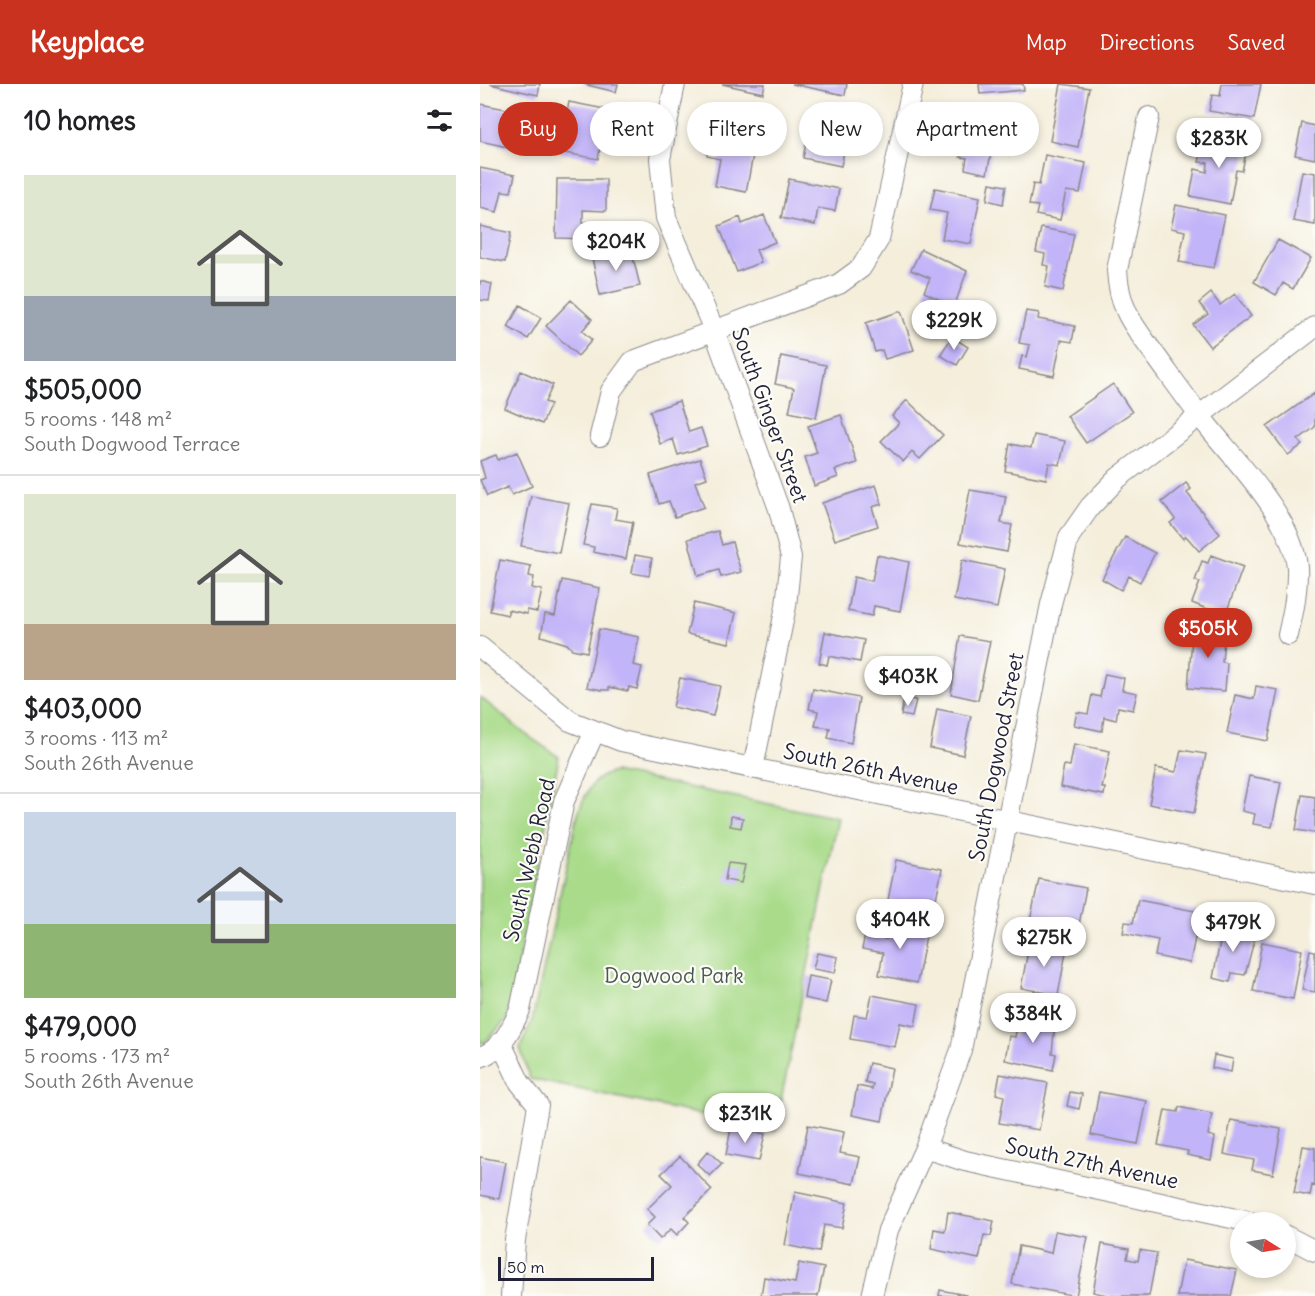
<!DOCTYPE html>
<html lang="en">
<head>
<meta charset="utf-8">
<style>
  body { margin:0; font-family:Delius,sans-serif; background:#f2f2f2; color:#202124; height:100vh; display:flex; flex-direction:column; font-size:22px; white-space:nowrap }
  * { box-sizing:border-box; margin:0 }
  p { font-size:20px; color:#757577 }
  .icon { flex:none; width:33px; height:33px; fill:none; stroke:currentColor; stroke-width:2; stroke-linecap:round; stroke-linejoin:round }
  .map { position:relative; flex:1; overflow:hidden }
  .drawer { display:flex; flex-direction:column; background:#fff; width:480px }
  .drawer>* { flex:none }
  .banner { position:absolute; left:18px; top:18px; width:570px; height:54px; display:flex; gap:12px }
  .needle { width:39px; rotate:101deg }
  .tools { position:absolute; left:750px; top:1128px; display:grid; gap:12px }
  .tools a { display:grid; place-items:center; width:66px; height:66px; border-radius:50%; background:#fff; box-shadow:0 3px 9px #0003; font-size:30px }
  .scale { position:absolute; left:18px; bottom:15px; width:156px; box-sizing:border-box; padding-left:6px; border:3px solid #22223b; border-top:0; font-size:16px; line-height:21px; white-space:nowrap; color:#22223b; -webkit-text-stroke:4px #fdfcf7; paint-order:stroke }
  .price { position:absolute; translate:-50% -51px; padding:0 14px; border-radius:21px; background:#fff; color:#222; font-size:20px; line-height:39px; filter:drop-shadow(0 2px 3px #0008) }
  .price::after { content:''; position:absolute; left:50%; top:36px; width:18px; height:14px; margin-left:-9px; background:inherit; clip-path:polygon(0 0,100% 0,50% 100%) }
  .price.selected { background:#c8321e; color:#fff }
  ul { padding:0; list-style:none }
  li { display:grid; align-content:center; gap:12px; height:318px; padding:0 24px }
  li+li { border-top:2px solid #e0e0e0 }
  li span { display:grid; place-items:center; height:186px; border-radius:0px; color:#555 }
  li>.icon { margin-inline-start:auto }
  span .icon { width:108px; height:108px; fill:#fffc; stroke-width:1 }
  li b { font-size:26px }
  h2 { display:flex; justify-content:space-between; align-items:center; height:72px; padding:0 24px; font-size:26px }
  .tag { padding:0 21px; border-radius:27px; background:#fff; box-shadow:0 3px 9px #0003; font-size:21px; line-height:54px }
  .tag.selected { background:#c8321e; color:#fff }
  header { display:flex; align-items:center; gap:36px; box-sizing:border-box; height:84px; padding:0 30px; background:#c8321e; color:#fff }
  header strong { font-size:28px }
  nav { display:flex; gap:33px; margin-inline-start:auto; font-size:21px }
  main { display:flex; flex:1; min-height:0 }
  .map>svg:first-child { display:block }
</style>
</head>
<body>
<header>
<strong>Keyplace</strong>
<nav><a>Map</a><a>Directions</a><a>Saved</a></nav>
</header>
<main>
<section class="drawer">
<h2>10 homes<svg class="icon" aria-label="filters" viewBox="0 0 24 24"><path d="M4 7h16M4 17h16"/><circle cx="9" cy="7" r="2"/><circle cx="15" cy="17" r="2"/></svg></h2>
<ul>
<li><span style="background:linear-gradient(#dfe7d0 65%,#9aa5b1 0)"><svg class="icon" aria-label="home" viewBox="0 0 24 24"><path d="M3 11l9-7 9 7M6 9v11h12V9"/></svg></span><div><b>$505,000</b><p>5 rooms · 148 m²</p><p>South Dogwood Terrace</p></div></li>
<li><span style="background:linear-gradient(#dfe7d0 70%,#b9a48a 0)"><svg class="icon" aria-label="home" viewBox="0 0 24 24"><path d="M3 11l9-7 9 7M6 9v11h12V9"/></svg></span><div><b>$403,000</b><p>3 rooms · 113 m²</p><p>South 26th Avenue</p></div></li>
<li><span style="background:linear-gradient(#c9d6e8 60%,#8fb573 0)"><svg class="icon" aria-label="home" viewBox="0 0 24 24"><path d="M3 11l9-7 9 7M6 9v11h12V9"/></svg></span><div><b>$479,000</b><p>5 rooms · 173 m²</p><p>South 26th Avenue</p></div></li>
</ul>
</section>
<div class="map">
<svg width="835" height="1212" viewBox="0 0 835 1212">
  <rect width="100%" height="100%" fill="#fdfcf7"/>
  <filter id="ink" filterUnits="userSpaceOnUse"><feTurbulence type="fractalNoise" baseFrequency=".0167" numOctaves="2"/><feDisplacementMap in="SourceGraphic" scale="12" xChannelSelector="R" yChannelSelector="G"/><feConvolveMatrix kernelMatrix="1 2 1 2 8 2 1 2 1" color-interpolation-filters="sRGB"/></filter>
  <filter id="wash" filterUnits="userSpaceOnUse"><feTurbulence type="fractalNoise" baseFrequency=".008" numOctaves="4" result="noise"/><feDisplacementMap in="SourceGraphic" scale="24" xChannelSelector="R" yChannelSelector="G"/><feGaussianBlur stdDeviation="1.35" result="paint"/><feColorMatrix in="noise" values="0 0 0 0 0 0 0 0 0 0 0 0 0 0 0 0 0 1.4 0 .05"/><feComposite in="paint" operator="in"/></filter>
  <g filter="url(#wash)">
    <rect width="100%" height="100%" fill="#f4eedb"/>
    <path fill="#a9db8a" stroke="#667e62" stroke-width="1.5" d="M0 613 44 649 79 673 27 935 5 958 0 959Z
      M134 688 358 734 295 1046 50 995 40 964 52 937 98 729C106 709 111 693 134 688Z"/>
    <g id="blocks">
      <path fill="#c2b4f8" d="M10 0H60L58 11Z
        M103 0H138L136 8Z
        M242 0H285L283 9Z
        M312 0H367L365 11Z
        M499 0H543L544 6 500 10Z
        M581 0 609 4 598 63 570 57Z
        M742 0H781L774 35 729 27 732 11 740 12Z
        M89 18 135 27 131 51 123 49 118 75 79 68Z
        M0 20 31 26 29 32 38 34 32 64 0 57Z
        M333 25 365 32 359 62 365 63 361 82 323 74Z
        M525 32 537 34 535 45 523 42Z
        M471 35 502 41 501 47 515 49 507 90 485 85 487 74 480 73 483 59 467 56Z
        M822 39 835 42V75L815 71Z
        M231 51 256 56 255 62 274 66 266 108 235 102 240 75 227 72Z
        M725 51 768 60 762 87 756 86 750 120 710 112 715 85 727 88 728 79 719 78Z
        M565 71 606 79 600 109 586 107 580 136 556 131 558 122 549 121 553 100 559 101Z
        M0 84 35 91 31 108 22 107 17 128 0 124Z
        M822 87 835 89V141L813 137Z
        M77 95H126V127L103 126V139H111V155L76 154Z
        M309 95 359 105 355 127 338 124 335 141 301 134Z
        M510 99 526 102 523 120 507 116Z
        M455 104 500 113 491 160 462 155 467 129 450 126Z
        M696 121 745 131 734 184 699 178 705 147 691 144Z
        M284 131 295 158 276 166 281 178 257 188 239 142 260 133 262 140Z
        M0 142 31 149 25 178 0 173Z
        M561 144 594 150 583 207 565 203 569 182 563 181 565 170 556 168Z
        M798 156 831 174 813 205 803 199 796 211 774 198Z
        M151 165 160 202 120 211 112 174Z
        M441 165 487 187 474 223 444 208 450 194 431 186Z
        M0 197 12 200 9 217 0 216Z
        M731 209 740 221 755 210 771 232 730 263 713 241 728 230 719 219Z
        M91 216 112 235 102 247 112 256 98 272 66 242Z
        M40 221 61 234 48 255 28 243Z
        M421 227 434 266 405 275 402 266 395 268 386 239Z
        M546 227 559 229 558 235 595 242 592 258 581 256 574 292 539 285 542 272 547 273 550 261 539 259Z
        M472 253 488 263 477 281 460 271Z
        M301 272 346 281 336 334 309 328 314 304 295 300Z
        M41 287 73 301 65 318 71 320 62 340 25 324Z
        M633 300 652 328 606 359 587 332Z
        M835 309V343L818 356 822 361 808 371 787 343Z
        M427 316 463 351 440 375 432 368 423 378 401 357 419 339 412 332Z
        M199 317 209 348 221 344 227 362 198 371 193 355 180 360 170 327Z
        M361 331 377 379 355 386 358 393 334 402 325 373 337 369 328 342Z
        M554 351 585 357 580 381 569 379 566 395 525 387 530 360 551 364Z
        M37 368 52 402 32 411 28 403 7 412 0 396 5 394 0 377 16 371 18 376Z
        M220 375 227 394 215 398 224 423 195 433 189 417 179 420 170 391Z
        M706 399 711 405 707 409 740 450 719 467 706 452 703 455 690 439 695 435 682 418Z
        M396 401 402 420 392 423 398 442 355 456 342 419Z
        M490 406 526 412 521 439 532 441 527 468 480 459Z
        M51 412 89 419 79 469 41 462Z
        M112 420 137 424 135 435 153 438 146 475 113 468 114 463 103 461Z
        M238 447 242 461 252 458 261 488 241 493 239 486 218 492 208 455Z
        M645 453 675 469 660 498 649 492 641 506 622 495Z
        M155 471 172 474 169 492 152 489Z
        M397 471 429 478 420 527 394 522 392 532 368 527 374 493 392 497Z
        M731 471 763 483 745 532 712 519 720 498 715 497 722 477 728 479Z
        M20 476 51 482 49 492 54 493 52 504 62 506 57 528 47 526V530L28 526V531L10 527Z
        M482 476 525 485 517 524 474 516Z
        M82 496 120 504 107 568 92 565 87 560 61 552 65 530 75 532Z
        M214 519 256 529 249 559 207 550Z
        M713 542 745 544 742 578 747 579 745 607 708 604Z
        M119 545 159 553 153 581 162 583 157 605 149 603 148 607 129 603V606H122L107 603Z
        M345 548 384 556 380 578 349 572 347 581 339 579Z
        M480 552 510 557 498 616 471 610Z
        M625 590 644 594 642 606 657 609 653 626 638 623 636 636 624 633 622 647 594 641 597 628 608 630 612 611 620 613Z
        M200 594 240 602 233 632 193 623Z
        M776 602 798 606 788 657 747 649 755 611 774 615Z
        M333 605 379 614 371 659 348 654 350 644 335 642 338 627 329 625Z
        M424 614 436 616 432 633 421 631Z
        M457 625 491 632 483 671 450 664Z
        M594 660 630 667 622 704H625L624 711 580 703 584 681 590 682Z
        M701 666 726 670 714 729 669 720 676 684 696 688Z
        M769 692 801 698 792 743 773 740 775 730 762 727Z
        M822 711 835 713V749L816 746Z
        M251 732 263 734 261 744 250 742Z
        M416 776 462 785 454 825 408 816Z
        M248 779 265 781 261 799 245 796Z
        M559 795 606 804 598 846 550 837Z
        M658 816 720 828 710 879 675 872 678 856 643 849 645 838 653 839Z
        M410 834 448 841 437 899 399 891 403 869 382 865 385 851 406 855Z
        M743 842 776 849 765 891 752 889 750 898 733 894Z
        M550 856 587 863 578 911 541 904Z
        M782 858 822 866 813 915 773 907Z
        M830 866 835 867V908L822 906Z
        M337 869 358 873 355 889 333 885Z
        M328 892 351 896 346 919 324 914Z
        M392 911 439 920 435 942 420 939 415 963 370 955 374 931 387 933Z
        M539 932 575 939 572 969 576 970 573 986 525 976 529 952 535 953Z
        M734 971 753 975 751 988 732 984Z
        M389 979 412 984 402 1037 372 1031 377 1002 392 1005 393 1000 385 998Z
        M520 990 568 999 559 1046 519 1039 524 1012 516 1010Z
        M590 1008 602 1010 599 1025 587 1022Z
        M619 1008 667 1017 658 1060 611 1051Z
        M699 1023 732 1030 728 1051 735 1053 731 1076 707 1071 708 1067 678 1061 685 1026 698 1028Z
        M751 1036 801 1045 793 1090 772 1086 774 1076 744 1070Z
        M328 1041 364 1048 360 1069 380 1073 374 1100 319 1089Z
        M251 1044 285 1050 279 1077 246 1071Z
        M823 1062 835 1064V1102L832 1101 830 1112 814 1109Z
        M228 1067 242 1080 230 1092 217 1080Z
        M200 1072 232 1106 204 1133 209 1138 197 1151 191 1145 180 1155 167 1141 175 1133 167 1125 192 1101 181 1090Z
        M0 1073 26 1078 19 1115 0 1111Z
        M315 1108 367 1119 362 1144 344 1141 339 1168 305 1161Z
        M468 1128 514 1137 511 1152 504 1151 499 1175 451 1165 454 1145 465 1147Z
        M575 1147 608 1153 596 1212 532 1200 539 1162 571 1169Z
        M622 1160 649 1165 647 1175 658 1177 660 1166 677 1169 669 1212H631L613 1208Z
        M704 1176 757 1186 751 1212H697Z
        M319 1179 344 1184 338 1212H281L284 1193 315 1199Z
        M460 1206 486 1211V1212H459Z"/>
    </g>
  </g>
  <g filter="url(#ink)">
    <use href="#blocks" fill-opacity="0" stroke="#8b888b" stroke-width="1.5"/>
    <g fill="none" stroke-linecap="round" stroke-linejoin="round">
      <defs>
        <path id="minor" d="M195 0 180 75 186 134 234 246 299 425 311 473 306 522 273 684
          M669 33 637 186C639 227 655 243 678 275 694 297 710 320 727 341 758 380 812 433 817 483 818 506 813 529 808 551
          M120 352 131 307 153 277 359 200 381 184 399 155 433 0
          M0 563 90 637 141 657 835 800
          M21 959 40 999 58 1021 35 1156 31 1212
          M0 973C21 966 31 946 40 926L84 717 114 649
          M445 1064 485 1077 770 1138
          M806 1152 835 1167
          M392 1212 408 1146 445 1064 481 966 571 520 589 453 610 423 638 394 835 243"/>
      </defs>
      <use href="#minor" stroke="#8b888b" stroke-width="22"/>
      <use href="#minor" stroke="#fff" stroke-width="20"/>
    </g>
  </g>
  <g text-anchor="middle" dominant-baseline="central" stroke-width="4.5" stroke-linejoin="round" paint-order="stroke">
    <g font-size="21" fill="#22223b" stroke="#fdfcf7">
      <text transform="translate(290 331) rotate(70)">South Ginger Street</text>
      <text transform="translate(516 673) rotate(-79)">South Dogwood Street</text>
      <text transform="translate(391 685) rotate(12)">South 26th Avenue</text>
      <text transform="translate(49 776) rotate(-77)">South Webb Road</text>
      <text transform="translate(612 1079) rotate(12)">South 27th Avenue</text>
    </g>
    <g font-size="21" fill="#4a5a53" stroke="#fdfcf7">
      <text x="194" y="891">Dogwood Park</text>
    </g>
  </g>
</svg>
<div class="tools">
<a><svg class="needle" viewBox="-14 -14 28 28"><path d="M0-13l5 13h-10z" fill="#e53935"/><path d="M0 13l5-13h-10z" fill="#757577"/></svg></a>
</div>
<div class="scale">50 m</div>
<b class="price" style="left:739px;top:85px">$283K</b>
<b class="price" style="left:136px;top:188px">$204K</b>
<b class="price" style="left:474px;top:267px">$229K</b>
<b class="price selected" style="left:728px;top:575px">$505K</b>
<b class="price" style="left:428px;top:623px">$403K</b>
<b class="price" style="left:420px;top:866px">$404K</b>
<b class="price" style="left:753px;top:869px">$479K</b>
<b class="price" style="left:564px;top:884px">$275K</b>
<b class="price" style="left:553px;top:960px">$384K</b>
<b class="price" style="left:265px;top:1060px">$231K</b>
<div class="banner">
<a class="tag selected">Buy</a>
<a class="tag">Rent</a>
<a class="tag">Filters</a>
<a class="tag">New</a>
<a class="tag">Apartment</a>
</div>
</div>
</main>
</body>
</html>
